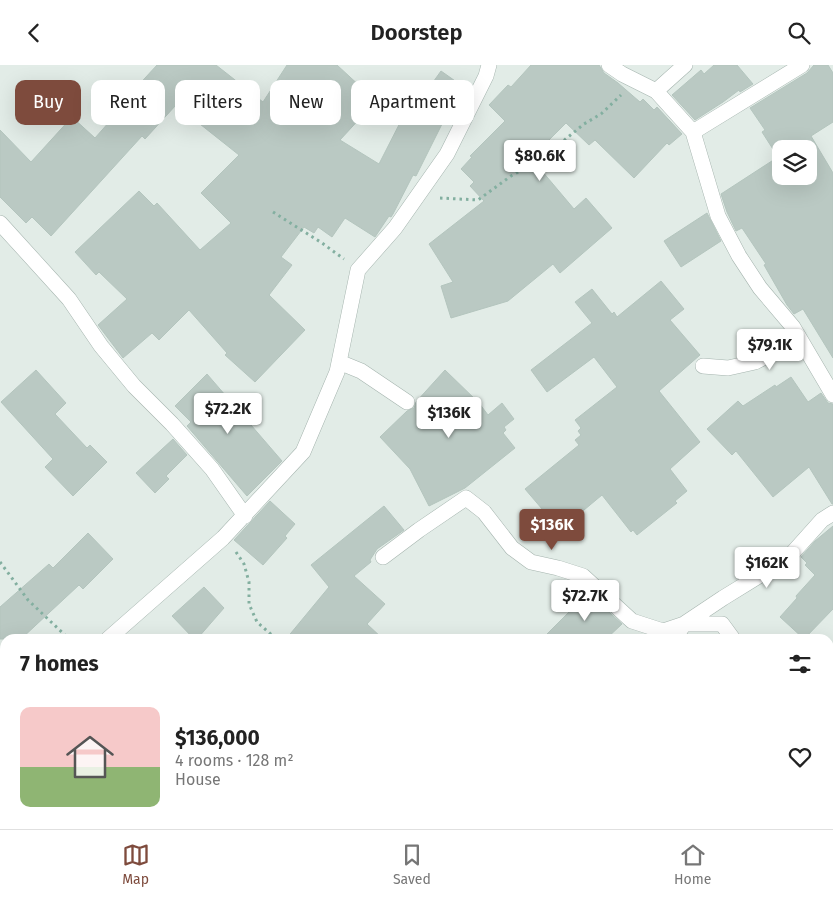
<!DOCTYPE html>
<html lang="en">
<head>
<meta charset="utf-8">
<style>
  body { margin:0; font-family:"Fira Sans",sans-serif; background:#f6f6f6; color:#222; height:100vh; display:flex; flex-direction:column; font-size:19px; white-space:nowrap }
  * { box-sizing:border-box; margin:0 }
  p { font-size:16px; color:#767676 }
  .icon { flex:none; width:28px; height:28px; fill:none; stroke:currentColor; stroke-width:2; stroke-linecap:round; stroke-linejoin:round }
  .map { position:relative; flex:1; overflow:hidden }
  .sheet { position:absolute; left:0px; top:569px; width:834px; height:196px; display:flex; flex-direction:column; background:#fff; border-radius:15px 15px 0 0; box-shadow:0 5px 20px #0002 }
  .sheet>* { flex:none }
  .banner { position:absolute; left:15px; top:15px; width:500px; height:45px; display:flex; gap:10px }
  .fabs { position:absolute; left:772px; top:75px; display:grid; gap:10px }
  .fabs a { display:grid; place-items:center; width:45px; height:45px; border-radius:10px; background:#fff; box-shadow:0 5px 20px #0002; font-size:25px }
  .price { position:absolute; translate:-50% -42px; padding:0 11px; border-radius:5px; background:#fff; color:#222; font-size:16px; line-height:32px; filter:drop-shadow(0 1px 2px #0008) }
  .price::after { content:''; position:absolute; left:50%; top:30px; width:15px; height:11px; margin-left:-8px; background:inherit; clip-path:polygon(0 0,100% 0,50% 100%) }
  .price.on { background:#7e4b3d; color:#fff }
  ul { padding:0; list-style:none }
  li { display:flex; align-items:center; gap:15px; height:125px; padding:0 20px }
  li span { display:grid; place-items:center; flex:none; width:140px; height:100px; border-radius:10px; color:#555 }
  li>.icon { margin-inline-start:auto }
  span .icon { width:60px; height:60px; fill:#fffc; stroke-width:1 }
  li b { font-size:21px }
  h2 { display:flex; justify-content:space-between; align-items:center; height:60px; padding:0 20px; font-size:21px }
  .chip { padding:0 18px; border-radius:10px; background:#fff; box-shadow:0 5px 20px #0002; font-size:18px; line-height:45px }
  .chip.on { background:#7e4b3d; color:#fff }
  header { display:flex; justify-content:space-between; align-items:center; height:65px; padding:0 20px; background:#fff; font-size:22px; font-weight:600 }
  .dock { display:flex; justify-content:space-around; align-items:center; height:70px; border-top:1px solid #e0e0e0; background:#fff; font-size:14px; color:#767676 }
  .dock a { display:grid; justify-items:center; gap:2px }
  .dock .on { color:#7e4b3d }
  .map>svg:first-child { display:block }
</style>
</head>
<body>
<header><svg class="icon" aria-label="back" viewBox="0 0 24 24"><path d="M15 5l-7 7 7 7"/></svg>Doorstep<svg class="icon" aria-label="search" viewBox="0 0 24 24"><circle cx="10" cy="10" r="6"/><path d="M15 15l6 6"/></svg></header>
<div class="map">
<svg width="833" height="764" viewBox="0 0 833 764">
  <rect width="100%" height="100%" fill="#e2ece7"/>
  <path fill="#bac9c3" stroke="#b4c5be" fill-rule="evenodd" d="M157 0H216L263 37 287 0H337L376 36 340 75 379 99 407 44 422 24 426 27 441 6 468 25 444 58 443 57 416 111 413 110 393 149 391 152 389 151 375 172 345 153 332 172 318 162 314 168 304 162 281 192 292 200 269 230 305 265 255 317 225 290 227 288 189 245 159 275 152 268 123 293 98 260 127 234 99 207 96 210 75 187 139 126 154 141 157 138 200 185 231 158 201 128 239 90 176 40 145 74 142 71 51 171 32 152 26 158 0 132V65L31 97 72 52 95 73 125 39 123 37Z
    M531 0H599L604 8 618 18 640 37 643 34 654 45 657 42 682 69 669 80 667 78 634 113 595 75 589 80 566 58 531 93 574 144 586 133 612 163 560 208 553 199 508 236 451 253 441 221 453 217 429 179 484 136 470 121 474 117 461 104 472 92 470 91 505 56 489 40 508 20 511 22Z
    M714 0H737L753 19 740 27 739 25 723 37 695 55 672 30 701 5 704 9Z
    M814 0H828L833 8V57L811 71 833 108V293L803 244 794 249 787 240 764 200 766 199 742 163 736 166 727 147 721 129 778 92 762 67 765 65 750 43 807 8ZM781 84H809V111H781Z
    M707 148 721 176 681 202 664 176Z
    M661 216 684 244 670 255 700 290 659 326 700 377 670 404 687 426 675 436 677 438 637 470 633 465 631 467 602 430 560 465 525 424 579 380 575 375 581 370 578 366 581 363 575 355 617 322 594 292 547 327 531 305 592 258 575 237 592 224 612 249 614 247 617 252Z
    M36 305 66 338 55 349 87 383 90 380 107 397 73 431 45 402 53 394 1 337Z
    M445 305 479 338 488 350 502 338 514 354 504 362 506 365 503 368 515 383 465 423 429 441 410 404 380 372 407 346 414 343 416 337Z
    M207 309 282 396 247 431 187 361 191 357 175 341Z
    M791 312 808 337 821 328 828 338 833 339V439H832L809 402 773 432 736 386 732 390 707 364 738 336 743 341 775 320 776 322Z
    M173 374 187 390 166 411 169 414 155 428 136 408Z
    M270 436 295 459 285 471 287 473 263 500 234 475Z
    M384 441 404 465 377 484 370 495 371 497 354 511 385 539 367 559 383 574H286L329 522 311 500Z
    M833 461V544L804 574 780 552 797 533 796 531 815 510 805 500 807 498 801 492 815 476Z
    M88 468 113 494 83 524 79 520 21 574H0V542L49 499 53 503Z
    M204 522 224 543 197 574H194L172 551Z
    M588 528 622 559 606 574H542Z"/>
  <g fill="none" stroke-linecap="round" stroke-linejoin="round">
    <defs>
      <path id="street" d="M609 0 622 9 656 26 693 67 718 151 739 191 760 223 793 262 833 330
        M656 26 685 0
        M693 67 802 0
        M0 158 69 234 101 281 134 321 172 359 212 404 245 451
        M339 297 361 306 407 337
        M703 301 728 303 755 297 800 274
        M383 492 419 465 466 433 484 447 512 483 531 497 558 503 583 511 632 556 663 566 684 559H722L733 574
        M108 574 223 473 303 387 337 307 358 205 395 163 447 89 486 11 489 0
        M675 574 684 559 723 533 788 493 822 455 833 448
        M0 692 5 686
        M466 764 473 760"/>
    </defs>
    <use href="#street" stroke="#a5b4ae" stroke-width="16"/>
    <path stroke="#83afa0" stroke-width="3" stroke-dasharray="2.5 4" stroke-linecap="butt" d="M440 133 478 135 511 111 540 95 584 59 601 49 621 30
      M273 147 322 178 344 194
      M236 487 244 499 249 517V539L257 557 274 572V574
      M0 497 28 535 69 574
      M829 708 833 710
      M176 760 178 764
      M371 760 374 764
      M257 762 258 760
      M749 764 753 760"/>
    <use href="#street" stroke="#fff" stroke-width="15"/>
  </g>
</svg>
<div class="fabs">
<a><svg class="icon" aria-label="layers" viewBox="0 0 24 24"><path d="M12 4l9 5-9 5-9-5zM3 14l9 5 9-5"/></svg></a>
</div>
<b class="price" style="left:540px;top:117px">$80.6K</b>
<b class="price" style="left:770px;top:306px">$79.1K</b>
<b class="price" style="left:228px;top:370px">$72.2K</b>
<b class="price" style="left:449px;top:374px">$136K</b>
<b class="price on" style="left:552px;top:486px">$136K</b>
<b class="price" style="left:767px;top:524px">$162K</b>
<b class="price" style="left:585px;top:557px">$72.7K</b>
<div class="banner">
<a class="chip on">Buy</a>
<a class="chip">Rent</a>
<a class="chip">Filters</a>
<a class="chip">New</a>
<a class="chip">Apartment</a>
</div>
<section class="sheet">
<h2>7 homes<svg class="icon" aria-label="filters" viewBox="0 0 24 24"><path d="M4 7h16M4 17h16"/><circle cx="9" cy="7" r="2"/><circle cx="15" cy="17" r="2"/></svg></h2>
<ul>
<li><span style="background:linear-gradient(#f6c9c9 60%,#8fb573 0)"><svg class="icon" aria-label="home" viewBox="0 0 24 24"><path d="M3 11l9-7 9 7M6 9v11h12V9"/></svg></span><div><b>$136,000</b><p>4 rooms · 128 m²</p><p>House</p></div><svg class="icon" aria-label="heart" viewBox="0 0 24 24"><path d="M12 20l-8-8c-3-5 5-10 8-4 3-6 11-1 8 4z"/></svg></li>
</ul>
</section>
</div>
<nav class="dock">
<a class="on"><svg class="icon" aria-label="map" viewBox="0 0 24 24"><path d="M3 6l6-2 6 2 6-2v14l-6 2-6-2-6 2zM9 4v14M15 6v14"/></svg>Map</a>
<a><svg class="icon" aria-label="saved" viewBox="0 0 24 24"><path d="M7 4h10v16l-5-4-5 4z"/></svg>Saved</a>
<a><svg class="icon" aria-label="home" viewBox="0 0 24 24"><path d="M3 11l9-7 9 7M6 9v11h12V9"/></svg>Home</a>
</nav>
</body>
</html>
